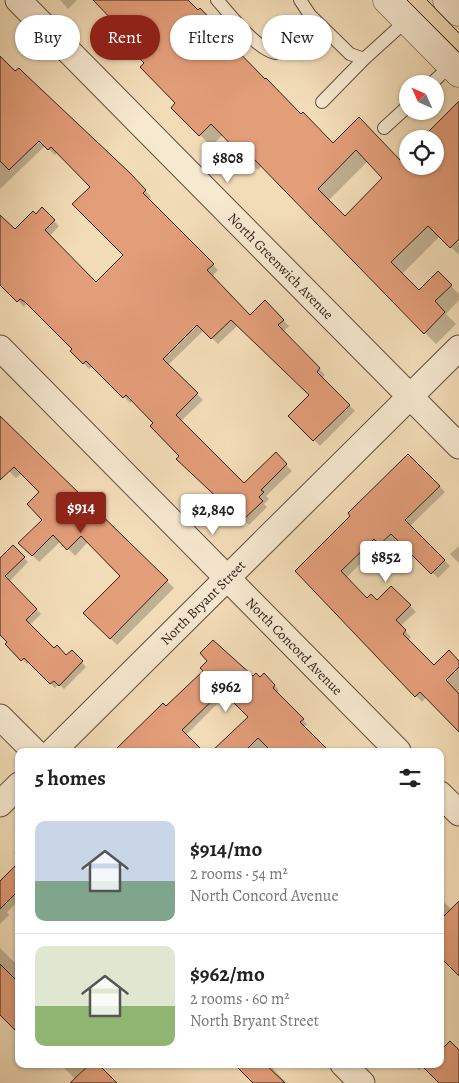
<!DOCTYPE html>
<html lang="en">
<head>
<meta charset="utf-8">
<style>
  body { margin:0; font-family:Alegreya,serif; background:#f6f6f6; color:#222; height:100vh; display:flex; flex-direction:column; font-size:19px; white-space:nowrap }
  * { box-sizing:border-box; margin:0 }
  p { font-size:16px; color:#767676 }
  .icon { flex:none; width:28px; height:28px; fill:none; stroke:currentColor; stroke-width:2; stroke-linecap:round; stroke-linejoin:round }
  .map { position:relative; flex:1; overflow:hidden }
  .side { position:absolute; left:15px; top:748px; width:429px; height:320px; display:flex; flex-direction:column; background:#fff; border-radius:10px; box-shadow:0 1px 4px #0004 }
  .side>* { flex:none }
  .hud { position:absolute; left:15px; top:15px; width:430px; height:45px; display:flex; gap:10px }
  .needle { width:32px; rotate:315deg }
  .tools { position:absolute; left:399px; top:75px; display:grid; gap:10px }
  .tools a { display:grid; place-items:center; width:45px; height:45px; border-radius:50%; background:#fff; box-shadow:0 1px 4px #0004; font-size:25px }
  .price { position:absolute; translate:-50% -42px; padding:0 11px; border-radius:5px; background:#fff; color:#222; font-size:16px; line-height:32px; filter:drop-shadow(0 1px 2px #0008) }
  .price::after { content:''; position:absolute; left:50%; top:30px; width:15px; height:11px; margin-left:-8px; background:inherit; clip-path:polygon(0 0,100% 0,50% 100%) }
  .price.selected { background:#8f2418; color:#fff }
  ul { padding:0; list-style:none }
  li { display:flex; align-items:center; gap:15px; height:125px; padding:0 20px }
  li+li { border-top:1px solid #e0e0e0 }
  li span { display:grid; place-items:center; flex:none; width:140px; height:100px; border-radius:10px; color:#555 }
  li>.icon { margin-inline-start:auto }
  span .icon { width:60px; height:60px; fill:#fffc; stroke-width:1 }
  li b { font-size:21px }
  h2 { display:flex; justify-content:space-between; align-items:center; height:60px; padding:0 20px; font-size:21px }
  .pill { padding:0 18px; border-radius:22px; background:#fff; box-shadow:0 1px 4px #0004; font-size:18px; line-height:45px }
  .pill.selected { background:#8f2418; color:#fff }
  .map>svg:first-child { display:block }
</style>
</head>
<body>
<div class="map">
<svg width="459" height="1083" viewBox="0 0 459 1083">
  <rect width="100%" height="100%" fill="#f2dcb7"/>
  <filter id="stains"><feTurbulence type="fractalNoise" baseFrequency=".004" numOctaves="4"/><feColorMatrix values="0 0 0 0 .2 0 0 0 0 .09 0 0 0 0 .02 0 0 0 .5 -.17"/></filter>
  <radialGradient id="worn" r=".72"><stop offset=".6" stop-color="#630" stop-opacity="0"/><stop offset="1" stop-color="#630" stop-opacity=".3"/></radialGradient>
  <path fill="#0003" fill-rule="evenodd" d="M60 0H77L68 9Z
    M95 0H188L238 49 236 52 333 144 401 161 408 166H435L459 114V255L440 236 402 274 419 291 438 273 459 294V300L446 314 456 324 436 344 262 166 258 170 223 135 211 146 173 108 177 103 117 23ZM368 161 384 178 345 218 328 201Z
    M0 74 136 180 151 197 148 199 218 270 212 277 250 317 265 302 289 326 283 332 325 375 322 378 355 411 320 446 290 416 310 395 238 325 218 344 204 330 168 365 203 400 181 421 244 485 276 454 292 471 266 496 269 499 264 504 267 507 249 525 246 522 241 527 222 508 225 504 133 400 130 403 93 365 89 369 71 351 74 349 32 307 26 304 24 307 0 283V216L15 231 42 209 59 226 50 236 96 284 125 255 92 187 57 152 55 155 45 146 0 189Z
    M0 418 174 588 117 645 85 613 122 576 88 542 75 556 61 541 39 562 20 543 44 520 41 492 22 473 16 478 0 462Z
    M408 455 445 492 410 526 450 566 438 578 398 538 386 550 380 544 346 578 367 600 377 601 391 587 416 612 400 626 411 637 408 640 434 667 459 663V731L426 697 422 702 297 571Z
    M459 546V563L450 554Z
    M13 547 28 562 9 582 41 614 30 625 54 650 66 657 72 651 86 667 64 689 59 684 55 688 29 662 27 664 7 644 9 642 0 633V560Z
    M264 675 279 690 276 693 307 724 304 727 328 751H249L232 734 250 717 227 694 186 735 202 751H116L163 705 166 708 253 678 260 679Z
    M19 848V857L14 853Z
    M19 864V900L7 912 9 915 0 924V883Z
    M440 898 452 910 459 903V975L440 956Z
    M0 948 19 967V974L14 979 0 1014Z
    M440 1044 445 1049 459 1051V1083H441L425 1066 419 1070 412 1064H440Z
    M60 1064H96L115 1083H74L76 1080Z
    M236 1064H272L275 1067 273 1069 287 1083H255Z"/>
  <path fill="#e29d79" stroke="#32221b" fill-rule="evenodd" d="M93 0H188L198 10 200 8 228 37 226 39 265 79 266 78 301 114 303 112 333 143 359 117 400 160 408 153V166H435V139H421L459 101V239L450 248 428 226 391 262 419 290 438 271 452 285 435 301 445 312 424 334 250 155 245 159 211 124 199 136 171 108 175 103 140 67 144 63 110 28 115 23ZM356 150 382 178 345 216 318 189Z
    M0 56 15 71 19 68 25 74 130 173 146 190 143 193 214 264 207 270 250 315 265 300 284 320 278 325 320 368 317 372 350 405 313 441 288 416 309 395 231 320 211 339 197 325 163 359 198 393 176 415 244 483 276 452 287 464 261 490 264 492 259 497 263 501 243 520 239 517 234 522 220 508 224 504 176 459 179 456 150 426 153 423 126 395 123 398 86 361 83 364 70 351 72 349 25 302 20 299 17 302 0 285V215L15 229 33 211 36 214 42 207 55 220 45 230 96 282 123 255 72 204 90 187 51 147 48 150 39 141 9 170 0 161Z
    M0 416 168 580 110 639 83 613 120 576 81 536 67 550 53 535 32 556 18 543 42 520 27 504 39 492 14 467 0 480Z
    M408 454 440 486 405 520 445 560 431 574 391 534 379 545 374 539 341 571 367 598 371 594 377 600 391 586 411 605 396 620 406 630 403 634 434 665 449 650 459 661V667L446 680 459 694V732L420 692 415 697 295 571 350 516 348 513Z
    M13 545 25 557 5 576 37 609 26 620 54 648 57 645 66 655 72 650 83 661 59 686 54 681 50 684 24 658 21 661 5 644 7 642 0 635V558Z
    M213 640 253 676 256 673 260 677 264 673 275 685 273 688 304 719 300 722 329 751H271L258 738 245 751H212L248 717 222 691 182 730 203 751H114L163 703 166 706 203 671 200 668 207 661 200 653Z
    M19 862V890L0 909V881Z
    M459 901V976L440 957V920Z
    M0 964 19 983V1034L0 1015Z
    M450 1041 459 1050V1083H439L420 1064H440V1051Z
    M90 1064H98L117 1083H70Z
    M234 1064H265L285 1083H253Z"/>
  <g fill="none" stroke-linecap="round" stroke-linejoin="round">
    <defs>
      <path id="service" d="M217 0C231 15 255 48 275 53 291 45 306 32 310 15L300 0
        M310 15 350 54 364 59 407 20
        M431 84 451 65
        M322 102 364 59
        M384 128 408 106"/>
      <g id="minor">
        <path id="s1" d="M18 0 459 446"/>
        <path id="s2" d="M0 348 398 751"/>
        <path d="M0 717 34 751"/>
        <path id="s3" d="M53 751 459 348"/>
        <path d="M440 794 459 813"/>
        <path d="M0 804 19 785"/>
        <path d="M343 1064 362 1083"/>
      </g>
      <path id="tertiary" d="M387 0 459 73
        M447 0 459 12"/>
    </defs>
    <use href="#service" stroke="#625042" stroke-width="14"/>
    <use href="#minor" stroke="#625042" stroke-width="27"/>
    <use href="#tertiary" stroke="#625042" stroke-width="29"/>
    <use href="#service" stroke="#f7e8d0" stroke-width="12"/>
    <use href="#minor" stroke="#f7e8d0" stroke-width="25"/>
    <use href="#tertiary" stroke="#f7e8d0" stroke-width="28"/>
    <path stroke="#32221b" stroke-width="1" d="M407 0 459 52
      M427 0 459 33"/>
  </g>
  <g text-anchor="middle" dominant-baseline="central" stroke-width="4" stroke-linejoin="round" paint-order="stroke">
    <g font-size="14" fill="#32221b" stroke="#f7e8d0">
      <text stroke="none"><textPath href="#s1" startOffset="374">North Greenwich Avenue</textPath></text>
      <text stroke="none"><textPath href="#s3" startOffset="211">North Bryant Street</textPath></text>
      <text stroke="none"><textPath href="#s2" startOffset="419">North Concord Avenue</textPath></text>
    </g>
  </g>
  <rect width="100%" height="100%" filter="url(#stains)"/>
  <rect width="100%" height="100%" fill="url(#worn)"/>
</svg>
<div class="tools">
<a><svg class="needle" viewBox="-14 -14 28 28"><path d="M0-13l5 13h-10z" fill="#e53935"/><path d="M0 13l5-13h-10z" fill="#767676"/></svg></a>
<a><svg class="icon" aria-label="locate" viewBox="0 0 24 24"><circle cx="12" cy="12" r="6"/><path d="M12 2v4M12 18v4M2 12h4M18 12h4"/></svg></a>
</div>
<b class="price" style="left:228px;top:184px">$808</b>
<b class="price selected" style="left:81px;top:534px">$914</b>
<b class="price" style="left:213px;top:536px">$2,840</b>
<b class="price" style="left:386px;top:583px">$852</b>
<b class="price" style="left:226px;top:713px">$962</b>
<div class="hud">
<a class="pill">Buy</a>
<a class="pill selected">Rent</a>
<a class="pill">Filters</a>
<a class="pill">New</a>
</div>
<section class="side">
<h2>5 homes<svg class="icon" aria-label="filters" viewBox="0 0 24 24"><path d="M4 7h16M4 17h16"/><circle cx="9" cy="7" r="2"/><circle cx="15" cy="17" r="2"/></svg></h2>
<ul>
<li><span style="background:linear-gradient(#c9d6e8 60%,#7fa58c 0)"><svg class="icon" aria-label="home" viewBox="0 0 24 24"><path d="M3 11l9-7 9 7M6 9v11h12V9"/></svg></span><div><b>$914/mo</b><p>2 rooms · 54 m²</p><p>North Concord Avenue</p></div></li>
<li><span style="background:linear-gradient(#dfe7d0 60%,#8fb573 0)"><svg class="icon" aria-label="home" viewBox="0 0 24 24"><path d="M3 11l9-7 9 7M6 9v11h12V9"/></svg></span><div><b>$962/mo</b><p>2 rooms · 60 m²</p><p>North Bryant Street</p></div></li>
</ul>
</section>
</div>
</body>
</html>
